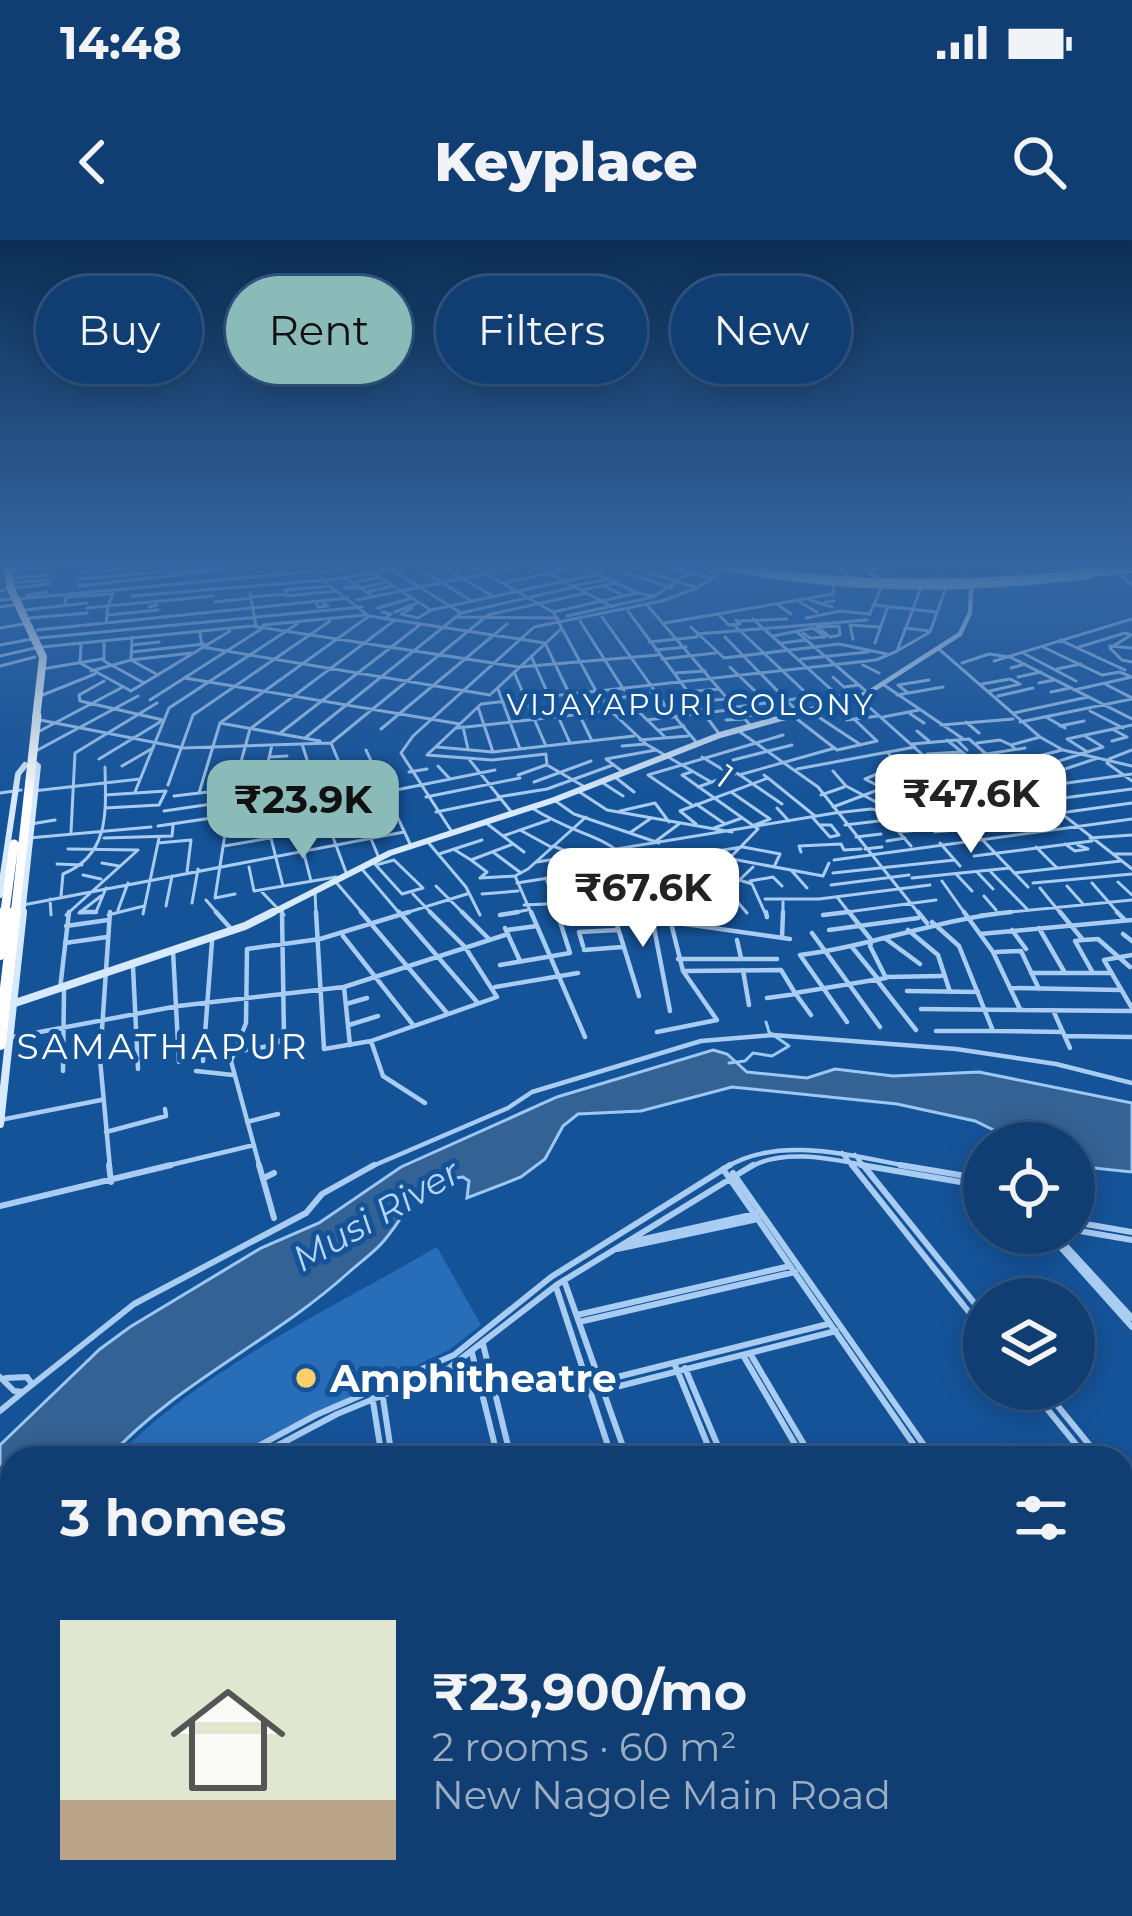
<!DOCTYPE html>
<html lang="en">
<head>
<meta charset="utf-8">
<style>
  body { margin:0; font-family:Montserrat,sans-serif; background:#1e497b; color:#f1f3f6; height:100vh; display:flex; flex-direction:column; font-size:45px; white-space:nowrap }
  * { box-sizing:border-box; margin:0 }
  p { font-size:39px; color:#9caec4 }
  .icon { flex:none; width:66px; height:66px; fill:none; stroke:currentColor; stroke-width:2; stroke-linecap:round; stroke-linejoin:round }
  .map { position:relative; flex:1; overflow:hidden }
  .drawer { position:absolute; left:0px; top:1206px; width:1134px; height:471px; display:flex; flex-direction:column; background:#103e73; border-radius:36px 36px 0 0; box-shadow:0 6px 30px #0003,0 0 0 3px #305785 }
  .drawer>* { flex:none }
  .top-card { position:absolute; left:36px; top:36px; width:1062px; height:108px; display:flex; gap:24px }
  .fabs { position:absolute; left:963px; top:882px; display:grid; gap:24px }
  .fabs a { display:grid; place-items:center; width:132px; height:132px; border-radius:50%; background:#103e73; box-shadow:0 6px 30px #0003,0 0 0 3px #305785; font-size:60px }
  .price { position:absolute; translate:-50% -102px; padding:0 27px; border-radius:24px; background:#fff; color:#222; font-size:39px; line-height:78px; filter:drop-shadow(0 3px 6px #0008) }
  .price::after { content:''; position:absolute; left:50%; top:72px; width:36px; height:27px; margin-left:-18px; background:inherit; clip-path:polygon(0 0,100% 0,50% 100%) }
  .price.active { background:#8bbbb9; color:#111 }
  ul { padding:0; list-style:none }
  li { display:flex; align-items:center; gap:36px; height:300px; padding:0 60px }
  li span { display:grid; place-items:center; flex:none; width:336px; height:240px; border-radius:0px; color:#555 }
  li>.icon { margin-inline-start:auto }
  span .icon { width:144px; height:144px; fill:#fffc; stroke-width:1 }
  li b { font-size:51px }
  h2 { display:flex; justify-content:space-between; align-items:center; height:144px; padding:0 60px; font-size:51px }
  .pill { padding:0 42px; border-radius:54px; background:#103e73; box-shadow:0 6px 30px #0003,0 0 0 3px #305785; font-size:42px; line-height:108px }
  .pill.active { background:#8bbbb9; color:#111 }
  .status { display:flex; justify-content:space-between; align-items:center; height:84px; padding:0 60px; background:#103e73; direction:ltr }
  .status svg { height:33px; fill:currentColor }
  header { display:flex; justify-content:space-between; align-items:center; height:156px; padding:0 60px; background:#103e73; font-size:54px; font-weight:800 }
  .map>svg:first-child { display:block }
</style>
</head>
<body>
<div class="status"><b>14:48</b><svg viewBox="0 0 49 12"><path d="M0 12V9h3v3zM5 12V6h3v6zM10 12V3h3v9zM15 12V0h3v12zM26 1h20v11H26zM47 4h2v5h-2z"/></svg></div>
<header><svg class="icon" aria-label="back" viewBox="0 0 24 24"><path d="M15 5l-7 7 7 7"/></svg>Keyplace<svg class="icon" aria-label="search" viewBox="0 0 24 24"><circle cx="10" cy="10" r="6"/><path d="M15 15l6 6"/></svg></header>
<div class="map">
<svg width="1132" height="1676" viewBox="0 0 1132 1676">
  <rect width="100%" height="100%" fill="#155399"/>
  <path fill="#286db7" d="M437 1007 481 1085 449 1110 226 1218H115C205 1127 327 1071 437 1007Z"/>
  <path fill="#356295" stroke="#9bc8f5" stroke-width="3" d="M713 810 727 814 747 832 807 838 835 829 893 836 979 832 1132 863V932L1074 926V903H1020L975 881 897 864 732 847 641 871 578 874 563 886 545 919 521 937 467 958 469 941 463 937C416 940 409 972 382 1003 372 1014 359 1023 348 1033 273 1101 176 1143 108 1218H12V1318L0 1327V1205L100 1109 130 1087 261 1008 319 983 401 927 557 857Z"/>
  <g fill="none" stroke-linecap="round" stroke-linejoin="round">
    <path stroke="#9bc8f5" stroke-width="3" d="M729 823 745 821 753 813 772 816 789 806 769 792 766 782"/>
    <path stroke="#a8ccf2" stroke-width="3" d="M294 325H306
      M316 325 323 341 369 376 545 403 592 501
      M339 325 342 331
      M350 325 356 329
      M413 325 470 360
      M440 325 494 357
      M470 325 553 372 597 453 614 474 646 504 711 542
      M533 325 613 367
      M603 325 672 348
      M627 325 697 348
      M655 325 708 337
      M834 325 853 339
      M938 325 945 342
      M962 325 968 339
      M1011 325 1021 337
      M181 326 192 325
      M583 327 637 353
      M475 328 491 325
      M9 329 52 328
      M391 329 461 373
      M867 330 907 325
      M82 332 157 325
      M173 332 273 325
      M320 332 338 330
      M373 333 429 369
      M1118 333 1132 345
      M12 338 48 335
      M345 338 371 355
      M79 339 160 332
      M8 343 50 340
      M353 343 381 337
      M505 343 581 326
      M79 346 220 330
      M330 346 285 350 287 356 337 351
      M353 346 345 348H360
      M573 346 608 339
      M604 346 624 356
      M14 348 50 344
      M360 348 383 343
      M581 350 617 343
      M0 351 5 350
      M366 352 394 346
      M250 353 256 386
      M27 355 47 352
      M132 356 337 339 413 325
      M252 357 286 354
      M17 359 316 331
      M0 360 11 359
      M357 360 528 325
      M796 360 817 372
      M810 360 832 367
      M215 362 252 358
      M316 362 318 367 328 366 323 362
      M825 362 834 361
      M777 364 791 374
      M65 365 66 357 113 354 108 366 87 368
      M647 365 750 485
      M875 365 936 372
      M0 367 14 365
      M149 367 157 365
      M378 368 412 358
      M412 368 401 374 418 378 431 370 598 334
      M25 370 87 363
      M628 371 720 495
      M382 372 391 374 384 379
      M395 372 417 363
      M553 372 637 353 652 356
      M107 375 158 370
      M719 375 729 385 740 384 736 380
      M869 375 881 349
      M567 376 653 357 688 334
      M456 377 558 378
      M602 377 665 465
      M30 378 87 373
      M806 378 840 371 870 374
      M753 379 844 461
      M580 381 624 450
      M740 381 787 379
      M106 383 108 366 213 356
      M665 383 833 354 834 343
      M733 384 822 468
      M263 385 365 375
      M253 386 519 427 658 415
      M839 386 840 395 830 397 817 387Z
      M691 387 724 418 839 404 887 414
      M0 388 24 384
      M905 388 930 391
      M37 390 348 358
      M200 393 202 407 490 455
      M798 393 867 452
      M1125 393 1131 395 1110 408 1122 420 1132 422
      M697 394 867 380
      M773 396 813 388 825 397 810 398 803 393
      M132 397 131 420 158 435
      M725 397 799 473
      M39 398 362 367
      M853 399 850 385 879 387
      M1060 400 1125 430
      M104 401V421L144 443
      M649 402 697 397
      M781 403 806 400
      M875 403 888 366
      M0 405 32 399
      M81 405 80 423 131 451 230 391
      M132 405 159 402
      M1110 406 1132 408
      M42 407 251 386
      M1043 407 1102 435 1120 432 1132 437
      M1079 407 1125 393
      M656 410 686 407
      M940 410 1040 497 1063 510 1132 526
      M897 411 930 392 945 350
      M132 412 204 404
      M1023 413 1076 441
      M0 416 35 408
      M531 416 570 503
      M662 419 716 413
      M801 419 868 412
      M994 421 1132 379
      M962 423 989 414 1010 417 1132 479
      M863 425 879 433
      M0 426 35 417
      M730 427 782 477
      M1011 428 1025 424
      M42 429 102 419
      M1057 429 1081 424
      M91 431 131 420 192 413
      M514 432 545 504
      M675 433 705 431
      M833 437 844 447 859 445
      M1018 437 1041 432
      M185 438 460 484
      M104 441 79 455 80 461 163 480
      M1039 443 1054 440
      M982 444 1010 439 1020 444 990 451
      M1105 444 1132 458
      M884 445 962 498
      M498 449 520 509
      M1074 450 1132 437
      M685 452 719 449
      M1051 452 1070 448
      M492 453 561 389
      M908 453 898 445 929 440
      M897 455 943 447
      M40 456 95 434
      M998 456 1033 448
      M858 457 953 542 1013 587
      M150 460 261 389
      M603 460 655 453
      M787 460 811 457
      M693 462 758 456
      M481 464 876 420 897 411 921 348
      M480 465 427 515 492 520 546 514
      M478 467 493 512
      M736 467 766 463
      M1090 471 1123 488
      M639 472 665 497
      M811 472 861 505
      M909 473 924 483
      M1014 473 1088 457
      M745 476 775 472
      M793 476 837 510 877 501
      M883 477 919 470
      M1046 477 1065 488
      M40 480 183 508 331 503
      M647 480 736 469
      M726 480 744 479
      M847 480 878 476
      M855 480 877 501
      M966 482 979 493
      M1020 482 1132 459
      M220 483 320 501
      M941 485 1013 479
      M1060 486 1084 481
      M463 487 468 509
      M457 488 665 465 697 503
      M381 489 507 384
      M660 490 684 486
      M917 491 929 501
      M740 492 818 547 920 675
      M36 493 121 448
      M279 494 421 384
      M305 498 461 373 575 347
      M640 500 688 496
      M947 500 968 517 1025 508
      M957 500 967 510
      M1112 501 1127 497 1114 490
      M331 503 488 375 586 353
      M331 503 379 618
      M977 503 1000 500 1011 505
      M302 504 318 554
      M912 504 969 499 1000 526
      M622 506 646 504
      M437 507 493 512 634 496
      M1015 509 1011 505 1040 497
      M366 510 411 606
      M1086 511 1067 499 1132 485
      M34 512 138 456
      M888 513 899 525 865 539 917 566
      M927 514 962 512
      M546 515 547 525 585 547
      M269 517 287 516
      M702 517 732 535
      M468 518 513 574
      M99 519 160 482
      M1109 519 1132 510
      M733 520 792 505
      M1107 523 1132 541
      M122 526 153 508
      M438 526 450 539
      M267 528H291
      M1037 528 1103 507 1085 496
      M797 529 915 507
      M943 529 996 523
      M345 530 375 527
      M833 531 846 546 893 571
      M409 532 427 529
      M623 532 606 519 656 510
      M691 532 682 535 758 589
      M962 534 974 546
      M518 535 546 525
      M739 535 835 508
      M1010 536 1000 526 1062 510
      M1014 536 1132 629
      M615 537 634 552
      M768 538 815 576
      M264 541 285 540 311 641
      M534 542 591 521
      M603 543 623 556
      M168 545 193 475 330 381
      M698 547 737 533 782 564
      M1031 548 1132 534
      M33 551 140 539
      M578 551 607 570 732 592
      M135 552 169 468 297 384
      M731 552 770 579 752 586
      M0 553 21 550
      M199 553 220 483 369 376
      M892 553 951 543
      M924 554 937 562
      M105 555 166 551 159 565 105 568
      M821 555 844 547
      M174 556 233 549
      M260 557 272 505
      M426 557 520 538
      M498 557 547 549 613 525
      M943 559 1028 647
      M554 560 574 574 659 603
      M1048 560 1132 549
      M320 562 347 635
      M979 562 1010 552 991 541
      M696 564 725 584
      M692 565 648 535 783 495
      M926 566 946 589
      M833 567 925 532 941 531
      M532 568C595 608 629 588 652 675
      M777 568 789 581
      M264 570 283 646
      M164 571 287 553
      M620 571 655 563 669 582
      M436 572 500 559
      M1060 573 1132 563
      M883 574 911 606
      M1002 574 1040 556
      M813 578 830 597 839 595 831 585H820
      M908 582 937 579
      M486 583 524 612
      M1008 583 1054 567
      M31 584 55 580
      M696 584 680 571 768 538 764 535
      M845 585 887 580
      M158 586 386 552 495 530
      M714 588 742 578
      M226 590 267 583
      M520 590 551 607
      M71 592 75 513 157 463
      M452 592 401 513 413 496 534 387 662 361 697 348 727 327
      M631 592 650 579
      M901 592 919 590
      M935 592 990 586 986 582
      M503 596 549 580
      M856 597 881 594
      M29 598 151 587
      M104 598 172 596 173 586
      M1090 598 1132 595
      M427 601 466 647 480 675
      M656 601 679 584
      M887 601 905 598
      M158 603 191 600 187 632
      M940 603 960 626
      M1065 604 1075 611 1088 609 1078 605
      M224 606 270 598
      M553 606 574 614
      M743 607 780 614 774 627
      M1036 607 1057 628
      M865 609 882 607
      M455 610 471 620 513 604
      M493 612 521 633
      M801 612 799 606 841 604 844 610 861 609
      M439 614 482 600
      M701 614 709 624
      M1114 614H1132
      M974 616 1092 601
      M667 619 675 630
      M732 619 823 636 829 623
      M471 620 487 632 480 638 515 636 528 629 586 577
      M834 620 1132 579
      M373 622 402 654 423 648 394 620 376 625
      M537 622 835 573 871 569 899 574 991 541 1059 531 1098 518
      M102 623 119 626
      M57 624 82 625
      M249 627 254 651 336 637
      M361 628 401 675
      M600 630 614 675
      M791 630 807 648
      M990 631 1027 669
      M977 632 993 649
      M833 633 955 620
      M1014 633 1121 621
      M956 634 972 651
      M83 635 101 639
      M515 636 532 675
      M546 638 558 675
      M912 638 1010 628
      M668 640 673 660
      M335 641 364 675
      M750 641 773 637 782 646
      M942 641 966 675
      M1118 642 1132 655
      M517 643 742 607
      M1033 643 1132 634
      M1092 643 1120 675
      M831 645 909 635
      M436 646 465 675
      M1067 646 1083 664
      M1040 648 1062 675
      M260 650 284 675
      M315 651 316 675
      M728 651 747 673
      M235 654 215 658 230 562 250 489 395 380
      M413 654 433 675
      M482 654 518 651
      M61 656 63 634C110 615 106 571 105 527
      M101 656 79 673 96 672 106 648
      M984 656 996 670
      M837 657 851 675
      M50 659 51 675
      M765 659H819L930 645
      M206 660 219 675
      M686 661 711 667 753 627
      M192 663 198 629
      M23 665 404 592
      M524 665 546 664
      M166 666 172 636
      M649 669H678
      M118 670 128 643
      M143 674 159 598
      M66 675 138 610 68 609
      M108 675 144 666
      M399 675 467 654
      M502 675 527 670
      M583 675 578 649 720 634 752 644 766 675
      M674 675 758 589
      M783 675V662
      M825 675 936 660
      M980 675 1132 660"/>
    <path stroke="#a8ccf2" stroke-width="4.5" d="M81 672H96
      M216 672 233 691
      M316 672 324 809 371 801 497 757 465 707 430 672
      M361 672 447 773
      M399 672 477 762
      M462 672 489 699
      M531 672 585 797
      M582 672 584 683 615 681
      M613 672 639 756
      M651 672 670 771
      M677 672 670 679 683 731 781 730 795 753 886 738 870 706 872 701 849 672
      M766 672 767 677
      M918 672 927 683
      M964 672 993 712 1020 769
      M1060 672 1083 700 1075 701 1093 733
      M1117 672 1124 679
      M500 675 518 672
      M823 675 848 672
      M650 679 790 699
      M932 682 959 706 993 791 1063 792
      M66 686 108 680
      M505 688 520 721
      M1039 688 1065 733
      M507 690 537 686
      M829 690 918 678
      M908 690 938 715 950 752
      M1012 690 1026 709
      M812 693 880 787
      M980 694 1132 680
      M1123 694 1132 701
      M343 696 414 786
      M782 698 783 672
      M886 699 920 724
      M737 700 741 718
      M1083 700 1098 699 1130 727
      M65 703 107 697
      M583 706 579 692 617 690
      M852 707 878 739
      M584 710 622 707
      M173 711 179 822
      M996 712 1021 711 1039 749
      M1132 715 1104 720 1132 768
      M678 719H777
      M500 725 570 713 557 672
      M133 727 138 829
      M743 730 749 765
      M1031 733H1110
      M887 737 941 736
      M876 739 916 790
      M344 747 350 805
      M495 747 578 733
      M1011 748 1121 750
      M60 749 69 672
      M907 751 978 752
      M795 753 811 775
      M767 758 796 754
      M346 764 367 758
      M1024 770 921 769 1132 771
      M1053 770 1070 808
      M847 782 800 715C872 706 939 679 1011 672
      M349 785 378 776
      M936 791H991
      M657 792 717 780 683 731
      M1065 796 1132 797
      M8 798 178 766 344 747 508 694
      M371 801 383 836 425 863
      M240 811 275 805 284 797 282 672
      M203 821 212 701
      M63 831 64 751
      M196 831 233 835
      M0 880 101 860
      M247 882 278 874
      M106 892 166 876 165 869
      M842 913 854 928
      M855 915 865 928
      M110 928 100 819 110 672
      M158 928 254 905
      M260 928 231 821 246 783 247 709 320 699 409 672
      M368 928 508 868 532 852 701 801 773 795 956 809 1056 824 1132 843
      M725 928C781 893 858 918 918 928
      M749 928C785 906 840 921 879 928"/>
    <path stroke="#a8ccf2" stroke-width="6" d="M109 925 111 942
      M259 925 274 978
      M852 925 984 1091
      M861 925 984 946
      M863 925 984 1075
      M900 925 984 939
      M723 929 923 1218
      M733 933 933 1218
      M264 938 274 933
      M0 966 171 925
      M1074 982 1132 992
      M1074 990 1132 1000
      M1048 993 1132 1087
      M1054 993 1132 1078
      M631 1002 755 974
      M617 1009 758 979
      M564 1040 627 1218
      M556 1047 612 1218
      M577 1075 790 1026
      M579 1082 795 1032
      M483 1104 511 1218
      M472 1113 498 1218
      M751 1115 812 1218
      M744 1117 803 1218
      M675 1125 713 1218
      M685 1128 723 1218
      M0 1137 14 1151 23 1152 0 1171
      M6 1138 27 1137 32 1144
      M601 1141 828 1084
      M381 1145 392 1218
      M371 1149 382 1218
      M1031 1149 1087 1218
      M1044 1149 1100 1218
      M604 1150 836 1091
      M23 1152 134 1064 306 973 322 954 374 925
      M236 1218 316 1175 454 1115 551 1037 730 925
      M254 1218 337 1174 449 1128 558 1044 753 925"/>
    <path stroke="#a8ccf2" stroke-width="8" d="M1122 1382 1132 1396
      M0 1426 12 1422
      M1122 1464 1132 1459
      M1122 1515 1132 1533
      M1122 1570 1132 1565
      M97 1665V1676
      M111 1676 112 1665
      M252 1676 289 1665
      M1072 1676 1076 1665"/>
    <path stroke="#d7e9fc" stroke-width="4.5" d="M709 325C836 353 960 352 1089 337
      M859 325 883 341
      M1061 333 1124 325
      M778 479 868 453 960 394 970 373 971 351"/>
    <path stroke="#d7e9fc" stroke-width="6" d="M0 655 18 534 25 525
      M22 675 38 526 33 522
      M268 675 390 613 554 560 720 495 789 476"/>
    <path stroke="#d7e9fc" stroke-width="8" d="M12 764 245 686 273 672
      M0 884 23 672"/>
    <path stroke="#d7e9fc" stroke-width="9" d="M1122 1236 1132 1233
      M1122 1251 1132 1249"/>
    <path stroke="#d7e9fc" stroke-width="12" d="M1122 1362 1132 1357
      M0 1609 12 1605
      M0 1625 12 1622
      M1121 1665 1132 1672"/>
    <path stroke="#fff" stroke-width="8" d="M8 325 10 347 43 417 36 479
      M719 325C858 351 992 345 1132 329"/>
    <path stroke="#fff" stroke-width="9" d="M23 603 37 476"/>
    <path stroke="#fff" stroke-width="12" d="M0 714 5 672
      M0 804 4 765"/>
    <path stroke="#fff" stroke-width="3" stroke-dasharray="12 4.5" stroke-linecap="butt" d="M723 325C860 350 994 345 1132 328"/>
    <path stroke="#fff" stroke-width="4.5" stroke-dasharray="33 15" stroke-linecap="butt" d="M604 1665 606 1676"/>
    <path stroke="#fff" stroke-width="9" d="M5 671 14 604
      M15 675 23 603"/>
    <path stroke="#fff" stroke-width="12" d="M4 765 15 672"/>
  </g>
  <linearGradient id="sky" x2="0" y2="1"><stop stop-color="#0c2e54"/><stop offset="0.58" stop-color="#3566a2"/><stop offset="1" stop-color="#3566a2" stop-opacity="0"/></linearGradient>
  <rect width="1132" height="560" fill="url(#sky)"/>
  <circle fill="#ffcf6a" stroke="#155399" stroke-width="4.5" cx="306" cy="1138" r="12"/>
  <g text-anchor="middle" dominant-baseline="central" stroke-width="10" stroke-linejoin="round" paint-order="stroke">
    <g font-size="30" letter-spacing="3" fill="#fff" stroke="#155399">
      <text x="691" y="464">VIJAYAPURI COLONY</text>
    </g>
    <g font-size="33" fill="#fff" stroke="#155399">
      <text transform="translate(725 536) rotate(36)">1</text>
    </g>
    <g font-size="36" letter-spacing="3" fill="#fff" stroke="#155399">
      <text x="163" y="806">SAMATHAPUR</text>
    </g>
    <g font-size="36" font-style="italic" fill="#b5d6f9" stroke="#155399">
      <text transform="translate(376 975) rotate(-30)">Musi River</text>
    </g>
    <g font-size="39" font-weight="bold" fill="#fff" stroke="#155399" text-anchor="start">
      <text x="330" y="1138">Amphitheatre</text>
    </g>
  </g>
</svg>
<div class="fabs">
<a><svg class="icon" aria-label="locate" viewBox="0 0 24 24"><circle cx="12" cy="12" r="6"/><path d="M12 2v4M12 18v4M2 12h4M18 12h4"/></svg></a>
<a><svg class="icon" aria-label="layers" viewBox="0 0 24 24"><path d="M12 4l9 5-9 5-9-5zM3 14l9 5 9-5"/></svg></a>
</div>
<b class="price" style="left:971px;top:616px">₹47.6K</b>
<b class="price active" style="left:303px;top:622px">₹23.9K</b>
<b class="price" style="left:643px;top:710px">₹67.6K</b>
<div class="top-card">
<a class="pill">Buy</a>
<a class="pill active">Rent</a>
<a class="pill">Filters</a>
<a class="pill">New</a>
</div>
<section class="drawer">
<h2>3 homes<svg class="icon" aria-label="filters" viewBox="0 0 24 24"><path d="M4 7h16M4 17h16"/><circle cx="9" cy="7" r="2"/><circle cx="15" cy="17" r="2"/></svg></h2>
<ul>
<li><span style="background:linear-gradient(#dfe7d0 75%,#b9a48a 0)"><svg class="icon" aria-label="home" viewBox="0 0 24 24"><path d="M3 11l9-7 9 7M6 9v11h12V9"/></svg></span><div><b>₹23,900/mo</b><p>2 rooms · 60 m²</p><p>New Nagole Main Road</p></div></li>
</ul>
</section>
</div>
</body>
</html>
